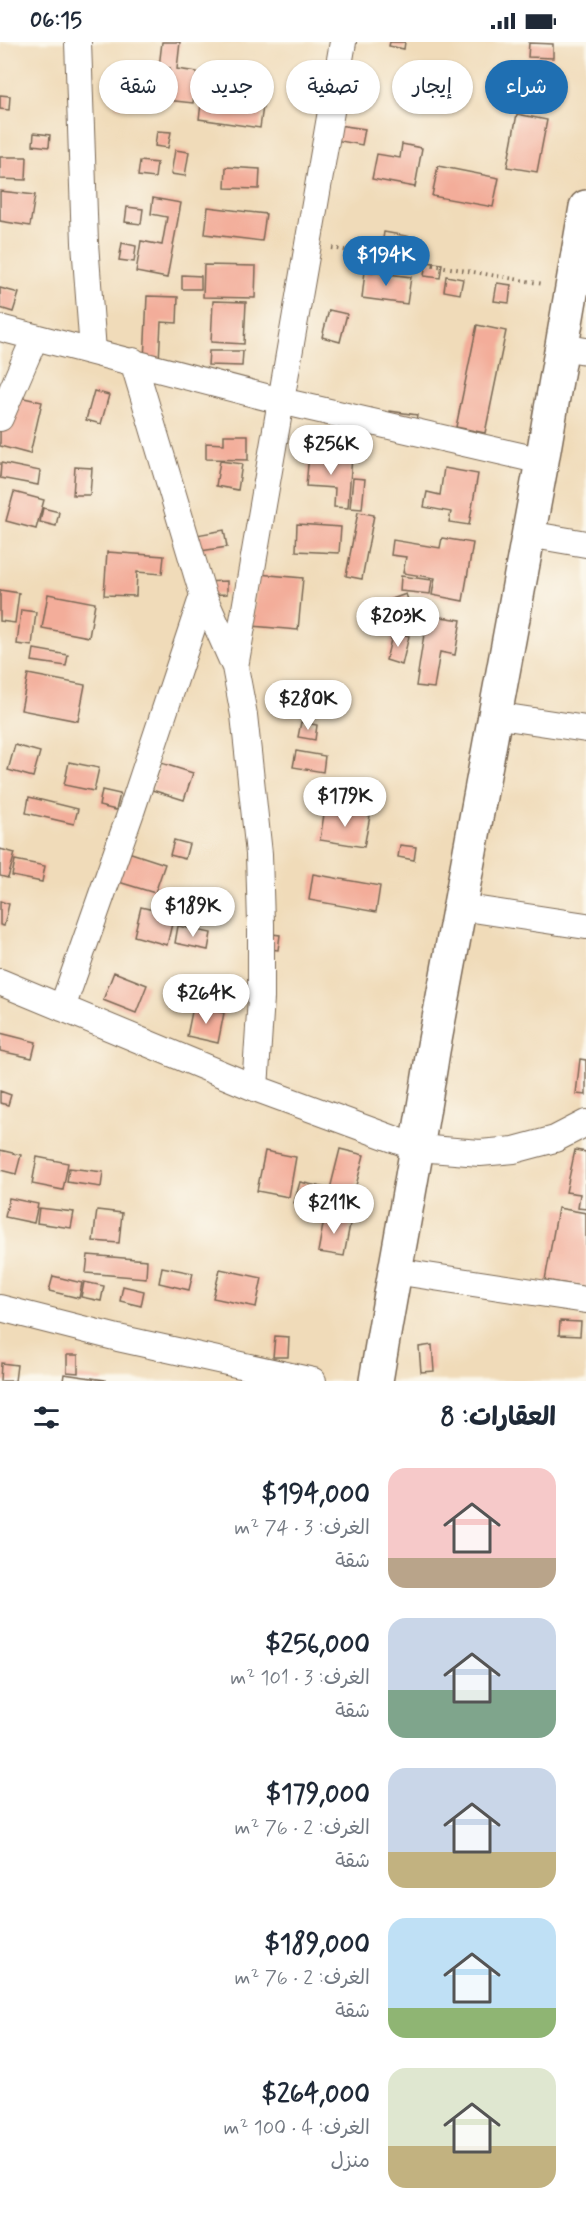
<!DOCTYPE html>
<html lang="ar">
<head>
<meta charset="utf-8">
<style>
  body { margin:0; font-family:Mynerve,"Playpen Sans Arabic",sans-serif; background:#f6f6f7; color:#1f2937; direction:rtl; height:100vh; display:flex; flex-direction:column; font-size:22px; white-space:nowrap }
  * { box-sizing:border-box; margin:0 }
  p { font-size:20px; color:#747a83 }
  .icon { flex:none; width:33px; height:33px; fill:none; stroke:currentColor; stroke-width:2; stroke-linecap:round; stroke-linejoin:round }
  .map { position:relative; height:1339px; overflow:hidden; direction:ltr }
  .sheet { display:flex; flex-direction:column; background:#fff; flex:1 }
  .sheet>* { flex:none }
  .hud { position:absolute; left:18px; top:18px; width:550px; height:54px; direction:rtl; display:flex; gap:12px }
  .price { position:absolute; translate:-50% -51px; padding:0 14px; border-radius:21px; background:#fff; color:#222; font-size:20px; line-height:39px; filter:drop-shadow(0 2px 3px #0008) }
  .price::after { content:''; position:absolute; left:50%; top:36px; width:18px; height:14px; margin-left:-9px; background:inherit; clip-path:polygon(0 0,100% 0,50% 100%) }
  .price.on { background:#1f6fb2; color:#fff }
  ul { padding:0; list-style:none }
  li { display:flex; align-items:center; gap:18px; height:150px; padding:0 30px }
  li span { display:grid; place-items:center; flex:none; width:168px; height:120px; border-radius:18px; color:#555 }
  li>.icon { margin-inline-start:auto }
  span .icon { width:72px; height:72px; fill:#fffc; stroke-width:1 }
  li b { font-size:26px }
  h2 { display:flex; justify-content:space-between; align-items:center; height:72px; padding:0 30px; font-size:26px }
  .chip { padding:0 21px; border-radius:27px; background:#fff; box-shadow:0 2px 4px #0004; font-size:21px; line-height:54px }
  .chip.on { background:#1f6fb2; color:#fff }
  .status { display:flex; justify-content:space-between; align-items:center; height:42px; padding:0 30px; background:#fff; direction:ltr }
  .status svg { height:16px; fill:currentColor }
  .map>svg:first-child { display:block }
</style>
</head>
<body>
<div class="status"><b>06:15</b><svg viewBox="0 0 49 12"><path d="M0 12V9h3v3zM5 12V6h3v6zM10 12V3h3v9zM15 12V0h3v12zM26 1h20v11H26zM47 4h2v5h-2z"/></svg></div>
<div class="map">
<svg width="586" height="1339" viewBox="0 0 586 1339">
  <rect width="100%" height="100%" fill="#fbf7ec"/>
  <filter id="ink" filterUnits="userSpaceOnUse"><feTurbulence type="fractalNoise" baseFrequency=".0167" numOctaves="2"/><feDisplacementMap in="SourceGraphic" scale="12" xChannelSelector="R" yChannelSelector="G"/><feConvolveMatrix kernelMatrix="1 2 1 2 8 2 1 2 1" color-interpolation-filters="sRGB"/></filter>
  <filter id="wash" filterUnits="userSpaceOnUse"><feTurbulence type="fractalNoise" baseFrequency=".008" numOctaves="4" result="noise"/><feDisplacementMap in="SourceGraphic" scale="24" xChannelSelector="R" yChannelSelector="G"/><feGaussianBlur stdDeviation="1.35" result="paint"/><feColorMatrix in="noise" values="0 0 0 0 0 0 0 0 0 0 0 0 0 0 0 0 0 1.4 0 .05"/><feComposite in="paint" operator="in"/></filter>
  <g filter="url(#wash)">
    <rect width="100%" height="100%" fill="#f0dbb9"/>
    <g id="blocks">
      <path fill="#f3ad9a" d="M162 0H180L177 27 197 30 193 61 166 58 170 26 159 25Z
        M390 0H405L404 7 389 4Z
        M529 1 553 2V16L528 15Z
        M206 31 222 32 220 49 204 48Z
        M117 41 150 42 149 65 116 64Z
        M224 51 264 57 260 86 199 77 201 62 222 65Z
        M0 53 10 54 9 68 0 67Z
        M517 72 547 78 537 130 507 125Z
        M338 83 365 87 362 103 335 98Z
        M157 89 171 90 168 106 155 104Z
        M34 91 50 93 49 105 33 103Z
        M402 102 422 106 415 145 372 137 377 112 400 116Z
        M175 108 189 110 185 134 171 132Z
        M0 115H27L26 138 0 137Z
        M140 119 157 121 155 136 138 134Z
        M438 124 499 136 493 165 432 154Z
        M226 125 260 127 259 147 225 146Z
        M0 149 35 153 30 184 0 179Z
        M153 156 181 161 167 236 136 230 141 199 162 203 167 175 151 172Z
        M127 165 143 167 141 182 125 180Z
        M208 165 266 172 262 199 205 192Z
        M384 190 412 195 407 220 380 216Z
        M122 201 136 204 134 220 119 218Z
        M426 220 442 222 440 236 424 234Z
        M204 223 256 224 255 256 203 255Z
        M365 229 411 235 407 262 362 256Z
        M182 233 201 234V247H182Z
        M446 234 463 237 460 252 444 249Z
        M497 241 511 243 509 261 494 259Z
        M0 246 19 251 13 270 0 266Z
        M147 254 178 255 177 281 161 280 159 320 144 319Z
        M213 259 246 260 244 302 211 300Z
        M329 268 347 272 340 300 322 295Z
        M477 283 506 289 485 391 456 385Z
        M209 309H243L242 324 208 323Z
        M94 349 109 353 101 382 86 378Z
        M6 352 42 360 30 412 0 404V378Z
        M390 369 417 373 415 389 388 386Z
        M224 393H248V418L206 417V401L224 402Z
        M309 412 352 415 348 466 334 465 335 446 306 444Z
        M220 419 242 422 238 448 216 444Z
        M1 421 40 429 38 443 0 436Z
        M75 425 92 426 90 453H73Z
        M444 426 478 432 469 483 449 480 451 470 424 465 427 450 440 453Z
        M353 436 365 437 362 467 350 466Z
        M14 450 44 458 36 487 6 479Z
        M43 466 59 470 56 484 40 480Z
        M358 470 374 473 362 537 346 534Z
        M297 482 341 485 339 511 296 509Z
        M224 488 227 505 194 510 191 494Z
        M442 496 473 501 463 559 432 553 435 536 403 531 406 515 391 513 393 498 440 506Z
        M107 510 164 514 162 532 137 530 136 554 104 553Z
        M258 532 303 536 298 588 252 584Z
        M401 534 432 538 430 552 400 549Z
        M227 539V552L201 553V540Z
        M0 548 19 551 15 581 0 579Z
        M48 552 95 561 89 595 42 586Z
        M406 552 411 566 398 571 392 557Z
        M21 568 36 570 32 604 17 602Z
        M427 573 461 578 455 613 440 610 434 646 416 644Z
        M393 589 409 594 402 623 386 618Z
        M34 607 68 613 66 624 32 619Z
        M28 632 85 643 78 679 21 668Z
        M301 680 317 683 315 698 298 695Z
        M15 703 40 710 33 735 8 728Z
        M296 709 325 714 323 730 293 725Z
        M69 720 99 726 94 749 64 743Z
        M161 721 193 731 184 758 152 748Z
        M102 748 120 752 116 768 99 764Z
        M29 755 78 767 74 782 26 771Z
        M325 766 370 774 364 805 320 798Z
        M174 798 189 802 185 817 170 813Z
        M400 803 416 805 414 818 398 815Z
        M0 807 15 811 8 836 0 834Z
        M122 808 165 822 155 851 112 838Z
        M15 818 45 824 42 840 12 834Z
        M313 832 380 844 376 870 309 858Z
        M0 859 9 862 4 884 0 883Z
        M141 865 174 873 167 903 134 894Z
        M178 884 211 891 208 908 175 901Z
        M264 891 280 893 278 908 262 906Z
        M114 930 147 943 136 971 103 958Z
        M193 965 224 971 218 1001 187 994Z
        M0 991 36 1000 32 1016 0 1009Z
        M580 1017 586 1018V1053L576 1052Z
        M0 1049 11 1053 8 1063 0 1061Z
        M340 1107 364 1113 348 1174 294 1161 300 1140 330 1147Z
        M0 1108 21 1113 16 1132 0 1128Z
        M575 1108 586 1110V1167L578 1166 580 1152 566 1150Z
        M265 1109 296 1115 289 1155 257 1149Z
        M37 1115 68 1121 63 1148 32 1142Z
        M69 1126 103 1130 101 1145 67 1140Z
        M9 1156 38 1162 34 1181 5 1175Z
        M39 1166 74 1170 71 1186 37 1181Z
        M558 1166 586 1171V1245L545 1238Z
        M97 1168 122 1171 119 1201 93 1199Z
        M325 1172 351 1177 344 1214 318 1210Z
        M88 1213 147 1218 146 1236 86 1231Z
        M162 1225 193 1231 189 1248 159 1241Z
        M220 1227 262 1236 256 1265 213 1256Z
        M53 1234 82 1241 79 1256 49 1249Z
        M84 1240 104 1244 101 1259 81 1255Z
        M123 1244 144 1249 141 1264 120 1259Z
        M560 1279 581 1280 580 1294 559 1293Z
        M275 1294 289 1295 288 1315H273Z
        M432 1303 434 1329 421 1330 419 1305Z
        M67 1313H78V1331L67 1330Z
        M1 1321 17 1323 15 1339H0Z
        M64 1332 105 1338V1339H63Z"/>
    </g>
  </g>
  <g filter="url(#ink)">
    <use href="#blocks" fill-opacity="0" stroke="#7a6854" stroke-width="1.5"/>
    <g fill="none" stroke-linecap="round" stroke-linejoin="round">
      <defs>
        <path id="minor" d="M78 0 85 201 93 309
          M0 286 281 359 542 419
          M561 305 586 309
          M133 319 203 553 235 625 244 673 259 812 261 882V956L255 1046
          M0 376 35 295
          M528 492 586 502
          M235 625 343 0
          M494 673 586 687
          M460 865 586 884
          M0 940 255 1046 418 1106 480 1111 514 1108 555 1097 586 1081
          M62 966 132 767 203 553
          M394 1229 586 1258
          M0 1266 118 1296 313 1339"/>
        <path id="primary" d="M376 1339C394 1229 416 1120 433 1009L542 419 586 165"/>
      </defs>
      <use href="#minor" stroke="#7a6854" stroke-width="28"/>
      <use href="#primary" stroke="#7a6854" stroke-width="36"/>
      <path stroke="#7a6854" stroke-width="4" stroke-dasharray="1.5 4.5" stroke-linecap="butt" d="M332 206 544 242"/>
      <use href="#minor" stroke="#fff" stroke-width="26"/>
      <use href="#primary" stroke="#fff" stroke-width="33"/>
    </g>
  </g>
</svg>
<b class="price on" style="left:386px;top:245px">$194K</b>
<b class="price" style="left:331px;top:434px">$256K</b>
<b class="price" style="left:398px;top:606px">$203K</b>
<b class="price" style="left:308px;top:689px">$280K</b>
<b class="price" style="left:345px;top:786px">$179K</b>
<b class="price" style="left:193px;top:896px">$189K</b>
<b class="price" style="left:206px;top:983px">$264K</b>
<b class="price" style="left:334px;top:1193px">$211K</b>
<div class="hud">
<a class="chip on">شراء</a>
<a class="chip">إيجار</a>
<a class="chip">تصفية</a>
<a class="chip">جديد</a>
<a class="chip">شقة</a>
</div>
</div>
<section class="sheet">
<h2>العقارات: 8<svg class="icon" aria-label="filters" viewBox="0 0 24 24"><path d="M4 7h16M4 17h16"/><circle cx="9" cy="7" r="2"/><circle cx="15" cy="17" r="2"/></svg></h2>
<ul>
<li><span style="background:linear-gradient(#f6c9c9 75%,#b9a48a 0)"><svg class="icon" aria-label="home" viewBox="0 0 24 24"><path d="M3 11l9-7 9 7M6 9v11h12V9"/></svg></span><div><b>$194,000</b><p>الغرف: 3 · 74 m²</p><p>شقة</p></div></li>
<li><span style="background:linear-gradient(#c9d6e8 60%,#7fa58c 0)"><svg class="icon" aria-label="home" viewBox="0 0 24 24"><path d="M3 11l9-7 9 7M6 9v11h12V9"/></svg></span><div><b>$256,000</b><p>الغرف: 3 · 101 m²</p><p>شقة</p></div></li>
<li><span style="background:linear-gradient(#c9d6e8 70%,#c2b280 0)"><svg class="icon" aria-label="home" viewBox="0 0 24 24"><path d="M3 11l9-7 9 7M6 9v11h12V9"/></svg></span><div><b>$179,000</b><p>الغرف: 2 · 76 m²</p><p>شقة</p></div></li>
<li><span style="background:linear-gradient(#bfe0f5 75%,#8fb573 0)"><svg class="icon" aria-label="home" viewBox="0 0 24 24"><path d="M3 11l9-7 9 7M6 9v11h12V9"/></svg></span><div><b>$189,000</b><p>الغرف: 2 · 76 m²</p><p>شقة</p></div></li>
<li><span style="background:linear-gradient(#dfe7d0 65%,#c2b280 0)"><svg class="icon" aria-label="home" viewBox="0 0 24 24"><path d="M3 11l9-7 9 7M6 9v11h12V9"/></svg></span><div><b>$264,000</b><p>الغرف: 4 · 100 m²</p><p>منزل</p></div></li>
</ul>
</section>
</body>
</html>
